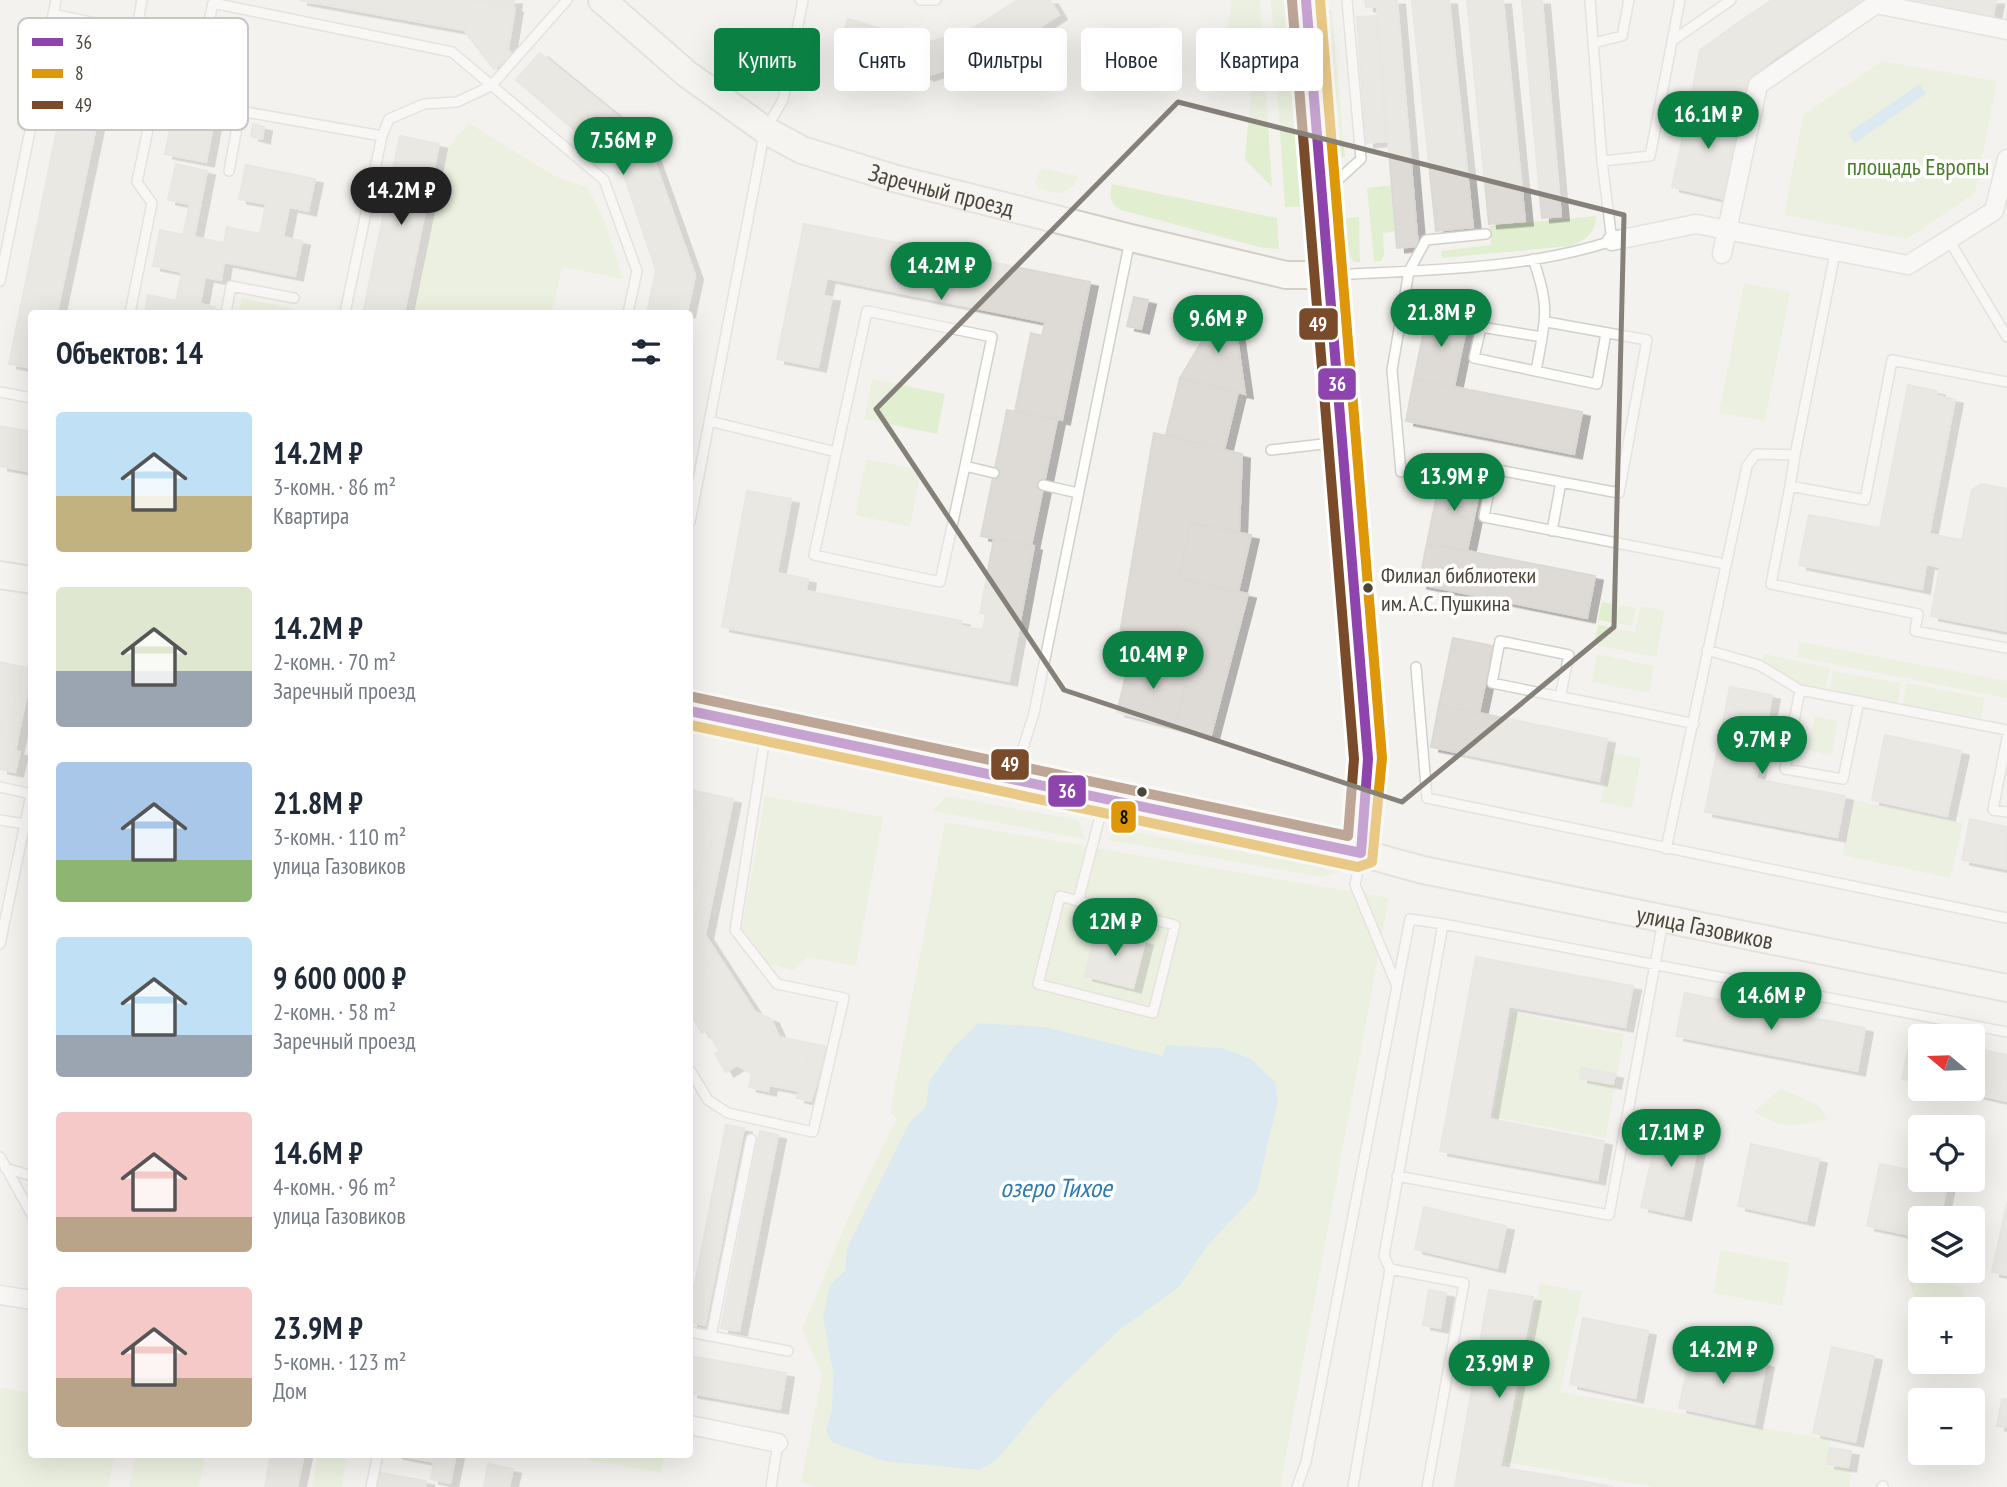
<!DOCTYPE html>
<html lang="ru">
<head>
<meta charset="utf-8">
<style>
  body { margin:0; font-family:"PT Sans Narrow",sans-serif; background:#f6f6f7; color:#1f2937; height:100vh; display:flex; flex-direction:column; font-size:26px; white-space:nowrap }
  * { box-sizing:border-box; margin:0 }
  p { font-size:23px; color:#747a83 }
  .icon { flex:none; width:38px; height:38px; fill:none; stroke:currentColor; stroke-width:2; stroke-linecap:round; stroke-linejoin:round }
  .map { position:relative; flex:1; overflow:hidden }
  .drawer { position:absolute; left:28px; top:310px; width:665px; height:1148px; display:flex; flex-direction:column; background:#fff; border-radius:7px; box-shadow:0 7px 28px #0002 }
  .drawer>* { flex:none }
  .guide { position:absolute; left:714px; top:28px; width:665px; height:63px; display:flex; gap:14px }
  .needle { width:46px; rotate:289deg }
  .controls { position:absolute; left:1908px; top:1024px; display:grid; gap:14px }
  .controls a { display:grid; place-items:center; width:77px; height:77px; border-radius:7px; background:#fff; box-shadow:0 7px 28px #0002; font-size:35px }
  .price { position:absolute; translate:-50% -60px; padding:0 16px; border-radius:24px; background:#0b8043; color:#fff; font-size:23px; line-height:46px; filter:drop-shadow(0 2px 4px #0008) }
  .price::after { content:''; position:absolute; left:50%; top:42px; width:21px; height:16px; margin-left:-10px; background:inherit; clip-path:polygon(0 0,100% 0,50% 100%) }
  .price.current { background:#222; color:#fff }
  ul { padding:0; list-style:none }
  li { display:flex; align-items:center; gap:21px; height:175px; padding:0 28px }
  li span { display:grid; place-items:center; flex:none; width:196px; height:140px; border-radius:7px; color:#555 }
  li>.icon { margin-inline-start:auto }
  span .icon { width:84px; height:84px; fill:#fffc; stroke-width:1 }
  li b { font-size:30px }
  h2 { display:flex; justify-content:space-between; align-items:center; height:84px; padding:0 28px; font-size:30px }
  .chip { padding:0 24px; border-radius:7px; background:#fff; box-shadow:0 7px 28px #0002; font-size:24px; line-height:63px }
  .chip.current { background:#0b8043; color:#fff }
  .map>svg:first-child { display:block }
</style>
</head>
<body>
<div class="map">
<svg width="2007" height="1487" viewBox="0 0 2007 1487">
  <defs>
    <filter id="shadow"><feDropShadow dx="8" dy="4.5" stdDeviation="0" flood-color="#0004"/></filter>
  </defs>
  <rect width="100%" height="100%" fill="#f4f2ee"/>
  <path fill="#e1eecf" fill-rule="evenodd" d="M1232 0H1260L1272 187 1245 160 1255 45 1226 38Z
    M1271 0H1285L1300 207H1285Z
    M1326 10H1332L1345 157 1338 158Z
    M1882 61 1997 81 1975 193 1907 239 1784 215 1803 115ZM1926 94 1856 142 1849 133Z
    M469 123 553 175 588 188 604 220 623 279 562 267 552 313H413L447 149Z
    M1042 168 1078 176 1074 186 1060 194 1038 188 1035 181Z
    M1112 184 1277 218 1279 249 1263 248 1121 210C1110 203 1109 197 1112 184Z
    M1392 185 1395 231 1383 233 1384 255 1381 261H1374L1367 188Z
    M1596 216C1594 235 1587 239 1570 246L1442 258 1441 251 1491 245 1490 226Z
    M1359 217 1360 262H1354L1345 250 1341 219Z
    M1744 283 1790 292 1765 421 1719 413Z
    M242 298 291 308 290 313H239Z
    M872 379 945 394 937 434 864 419Z
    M866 459 921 470 910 527 855 515Z
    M1602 602 1636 608 1632 626 1598 620Z
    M1641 606 1665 611 1656 657 1594 645 1598 625 1635 632Z
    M1800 642 2007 681V698L1797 657Z
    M1597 654 1654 666 1649 693 1591 682Z
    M1765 654 1830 668 1825 689 1799 686 1763 661Z
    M1833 671 1901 683 1898 703 1829 691Z
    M1906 683 1985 698 1981 720 1902 706Z
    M1815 716 1838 721 1831 755 1807 750Z
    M1610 752 1641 758 1632 808 1600 802Z
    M765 796 883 817 856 966 808 957 793 970 768 964 742 928Z
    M946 796 1078 820 1085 839 932 811Z
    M1854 800 1963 823 1950 878 1842 855Z
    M945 822 1389 898 1280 1487H815L801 1482 822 1375 802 1329 853 1207 897 1118 890 1113Z
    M1124 830 1345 871 1322 877 1108 840 1114 832Z
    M1512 1012 1624 1034 1606 1138 1493 1117Z
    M1781 1088 1820 1106 1827 1119C1794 1126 1784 1130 1754 1112Z
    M1721 1250 1790 1263 1782 1306 1713 1293Z
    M1907 1277 1962 1287 1968 1309H1920V1312Z
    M1540 1283 1582 1292 1560 1392 1831 1440 1826 1465 1852 1470 1849 1487H1654L1504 1462Z
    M0 1387 31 1393 32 1454H115L108 1487H0Z
    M136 1454 205 1455 199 1487H129Z
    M318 1454 346 1459 342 1487H312Z
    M589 1454H664L661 1473 588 1460Z"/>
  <path fill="#c0ddf1" d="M1920 84 1926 94 1855 143 1848 133Z
    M979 1023 1044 1027 1163 1056 1166 1045 1223 1048 1251 1059 1275 1082 1278 1101 1256 1194 1207 1246 1179 1287 1118 1331 1052 1395 996 1460 980 1470 884 1461 832 1442 826 1431 832 1410 833 1372 823 1317 830 1285 845 1271 847 1249 910 1122 926 1107 929 1082 953 1048Z"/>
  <path fill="#dedbd6" stroke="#dcd9d4" stroke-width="2" filter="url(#shadow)" d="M299 0H469L464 30Z
    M469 0 515 8 508 49 512 55 494 69 464 30Z
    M474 0H514L513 7Z
    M1018 0H1050L1059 15 1003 51 927 76 838 50 848 19 928 43 977 26Z
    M1365 0H1397L1418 246 1397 248 1377 7H1366Z
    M1412 0H1449L1473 227 1436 231Z
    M1467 0H1503L1525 221 1489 224Z
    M1522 0H1542L1561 216 1542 218Z
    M1772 0H1838L1845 11 1773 59 1745 18Z
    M1838 0H1865L1845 11Z
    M1907 0H1996L1993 17Z
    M1376 16 1386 141 1366 143 1357 17Z
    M1745 18 1773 59 1750 78 1743 114 1690 103 1700 50Z
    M540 53 647 140 695 275 687 313H647L656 270 623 172 516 80Z
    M71 61 108 69 57 313H32V368L9 364Z
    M179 86 219 94 206 162 165 154Z
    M1690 103 1743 114 1725 199 1672 187Z
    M253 124 264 127 262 139 251 136Z
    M400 136 439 144 404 313H363Z
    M176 164 207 171 194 237 224 243 227 227 260 234 266 204 239 199 246 165 315 179 308 211 289 207 283 237 302 241 295 276 224 262 221 280 205 277 200 304 215 307 213 313H145L148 295 176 301 182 272 153 266 160 230 183 235 190 204 168 200Z
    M804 224 1090 282 1062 420 1015 411 1031 333 1042 336 1045 322 827 278 823 296 832 297 818 367 777 359Z
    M1134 297 1148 300 1141 329 1127 326Z
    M1226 301 1232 302 1245 394 1180 378Z
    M1428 311 1468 319 1454 387 1414 379Z
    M1180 378 1238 392 1224 450 1166 435Z
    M1414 379 1582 412 1574 454 1406 421Z
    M1908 385 1937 391V396L1955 399 1929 534 1962 540 1972 490 1982 484 2007 489V631L1931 616 1940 567 1926 564 1922 589 1799 565 1809 515 1880 528Z
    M1007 410 1057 420 1031 546 981 536Z
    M0 426 32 432V472L0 466Z
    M1154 433 1242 454 1239 532 1191 523 1179 578 1248 594 1211 735 1175 727 1189 669 1117 651Z
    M1441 475 1481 483 1467 551 1427 543Z
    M747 491 791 499 777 573 808 579 806 591 962 621 961 626 983 630 986 614 980 613 994 539 1034 546 1009 681 722 627Z
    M1191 523 1251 535 1238 592 1179 578Z
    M1427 543 1595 576 1587 618 1419 584Z
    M1453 638 1493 646 1479 713 1439 705Z
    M1131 655 1189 669 1175 727 1117 712Z
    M0 662 32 669 15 751 20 752 15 772 0 769V737L8 701 0 699Z
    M1730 687 1772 695 1756 779 1845 796 1837 837 1705 812Z
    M0 699 8 701 1 733H0Z
    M1439 705 1607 739 1599 781 1431 747Z
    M1885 735 1961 751 1947 816 1872 800Z
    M690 790 733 799 705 935 755 1012 771 1019 779 1037 825 1046 821 1068 806 1065 808 1055 773 1048 771 1054 756 1051 748 1038 754 1035 734 1003 728 1007 712 983 718 979 698 948 692 952 690 949V922L695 923 702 890 695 889 702 857 708 858 715 825 709 823 711 811 696 807 697 800 690 799Z
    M690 799 697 800 696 807 711 811 709 823 715 825 708 858 702 857 695 889 702 890 695 923 690 922Z
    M1970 819 2007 827V869L1962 860Z
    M1097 928 1145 941 1133 988 1085 976Z
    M698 948 718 979 712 983 728 1007 734 1003 754 1035 748 1038 756 1051 771 1054 773 1048 808 1055 806 1065 821 1068 811 1101 797 1098 799 1091 769 1085 768 1091 749 1087 752 1074 737 1065 726 1072 715 1054 720 1051 717 1047 707 1030 702 1033 690 1013V949L692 952Z
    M1476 957 1633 986 1625 1027 1509 1006 1489 1119 1604 1141 1597 1180 1440 1151Z
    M1685 993 1865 1028 1857 1071 1676 1036Z
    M1911 1035 1920 1037V1082L1902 1079Z
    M1972 1048 2007 1055V1101L1949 1088H1972Z
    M1581 1068 1615 1074 1613 1084 1580 1078Z
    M1660 1121 1701 1130 1683 1216 1641 1207Z
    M726 1125 744 1128 705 1325 690 1322V1309Z
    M760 1131 778 1135 739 1331 721 1328Z
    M1751 1144 1819 1159 1806 1221 1738 1206Z
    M1880 1164 1920 1172V1180H1948L1940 1218H1920V1237L1867 1226Z
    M2007 1203V1275L1992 1272Z
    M1424 1207 1506 1226 1497 1268 1415 1249Z
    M1429 1290 1446 1293 1440 1328 1423 1325Z
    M1489 1290 1533 1297 1500 1467 1614 1487H1455Z
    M1583 1318 1648 1331 1635 1398 1570 1384Z
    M1692 1347 1766 1363 1754 1424 1679 1408Z
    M1832 1347 1874 1356 1855 1442 1813 1433Z
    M690 1356 786 1373 780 1409 690 1393Z
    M2002 1399H2007V1427L1997 1426Z
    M1830 1448 1851 1451 1848 1467 1827 1464Z
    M271 1454H304L297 1487H265Z
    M394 1454H456L450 1483 431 1479 434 1462Z
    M488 1464 513 1469 509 1487H484Z
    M380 1473 426 1481 425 1487H377Z"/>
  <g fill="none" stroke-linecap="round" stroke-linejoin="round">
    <defs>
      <path id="lane" d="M920 0H936
        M53 14 167 38 137 182 152 203 130 313
        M136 32 142 0
        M1672 41 1731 0
        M1593 43 1622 36 1629 0
        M199 71 213 3 452 52 604 180 637 271 628 313
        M1602 161 1650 156 1680 0
        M229 171 240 111 382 136
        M1328 189 1361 159 1347 0
        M1949 240 2007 337
        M1533 259C1551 309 1545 321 1536 371
        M1331 275C1424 270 1523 270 1612 241L1602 161 1590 0
        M0 281 56 0
        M226 313 231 286 294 298
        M345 313 382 136 389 119 424 104 457 102 491 86 567 0
        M1547 322 1647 340 1619 493 1561 482
        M1542 337 1481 327 1474 358 1597 384 1606 333
        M2007 382 1892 360 1865 500 1790 486 1771 584 1918 614 1915 631 2007 648
        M0 392 32 398
        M709 421 836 452
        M1271 450 1340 442
        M965 466 940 582 814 555 867 311 992 337 965 466 994 473
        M1401 472 1392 370 1409 271 1426 240 1486 234
        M1043 485 1078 493
        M1790 486 1795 455
        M690 522 765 130 783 100 803 0
        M1552 531 1561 482 1493 469 1484 517 1725 564
        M1707 650 1759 665 1800 690 2007 730
        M1416 667 1427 798 2007 918
        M1800 690 1785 769 1843 779 1859 701
        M1560 697 1569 655 1500 641 1492 683C1559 697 1627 709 1694 724
        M2007 738 1993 810 2007 812
        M1014 777 1034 713 1130 240
        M0 787 31 794
        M0 820 25 824
        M1666 849 1747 466 1756 454 1795 455 1835 253
        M1078 901 1175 925 1153 1013 1038 984 1060 896 1078 901 1104 801
        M1443 924 2007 1032
        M0 944 32 790
        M690 1070 708 1100 728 1113 813 1132 844 998 777 984 735 930 766 731
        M0 1157 32 1215
        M5 1168 32 1176
        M1397 1176 1609 1215 1663 921
        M1390 1269 1464 1283 1427 1487
        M690 1332 788 1351
        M711 1336 751 1139
        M371 1487 378 1454
        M771 1487 778 1443
        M1297 1487 1306 1462 1397 986 1355 885 1361 855
        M1353 1487 1390 1269 1384 1256 1443 924 1410 919 1397 986
        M1882 1487 1883 1486"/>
      <path id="street" d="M1612 241 1696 224 1908 265 1994 211 2007 159
        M1722 254 1758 85 1876 4 2007 30
        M0 1295 32 1300
        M690 1425 778 1443"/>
      <g id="secondary">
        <path id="s1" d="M602 0 687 74 765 130 802 150 893 178 1131 238 1286 275H1327"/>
        <path d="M0 575 32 580"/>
        <path d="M690 711 1361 853 1368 759 1306 0"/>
        <path id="s2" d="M1361 853 1423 870 2007 988"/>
      </g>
    </defs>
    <use href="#lane" stroke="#d2d0cb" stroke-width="12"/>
    <use href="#street" stroke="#d2d0cb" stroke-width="21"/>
    <use href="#secondary" stroke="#d3cfc5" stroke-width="30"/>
    <use href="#lane" stroke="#fdfdfc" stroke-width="9"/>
    <use href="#street" stroke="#fdfdfc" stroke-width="18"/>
    <use href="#secondary" stroke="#f7f6f1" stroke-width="26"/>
    <defs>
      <path id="bus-1" d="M690 711 1361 853 1368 759 1306 0"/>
      <path id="bus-2" d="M690 725 1358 867 1372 862 1382 758 1320 0"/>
      <path id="bus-3" d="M693 697 1348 836 1354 759 1292 1"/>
    </defs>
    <use href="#bus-1" stroke="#fff" stroke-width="16"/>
    <use href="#bus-2" stroke="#fff" stroke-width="16"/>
    <use href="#bus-3" stroke="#fff" stroke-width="16"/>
    <use href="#bus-1" stroke="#8e44ad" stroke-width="10"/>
    <use href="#bus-2" stroke="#dd9709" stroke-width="10"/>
    <use href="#bus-3" stroke="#7a4b2a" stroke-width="10"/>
  </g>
  <path d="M0 0H2007V1487H0ZM1178 102 1624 215 1614 627 1402 802 1064 690 876 409Z" fill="#f4f2ee" fill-opacity=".55" fill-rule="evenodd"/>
  <path fill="none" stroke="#868178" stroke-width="5" stroke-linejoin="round" d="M1178 102 1624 215 1614 627 1402 802 1064 690 876 409Z"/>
  <g fill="#4b4439" stroke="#fff" stroke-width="2.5">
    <circle cx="1368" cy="588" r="6"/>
    <circle cx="1142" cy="792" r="6"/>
  </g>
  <g text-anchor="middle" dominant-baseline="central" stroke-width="7" stroke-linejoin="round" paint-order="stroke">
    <g font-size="22" fill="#4b4439" stroke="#fff" text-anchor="start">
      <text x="1381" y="575">Филиал библиотеки<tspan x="1381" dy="28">им. А.С. Пушкина</tspan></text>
    </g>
    <g font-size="24" fill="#4a7f2a" stroke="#fff">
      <text x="1918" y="166">площадь Европы</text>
    </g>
    <g font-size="24" fill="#4b4439" stroke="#fff">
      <text stroke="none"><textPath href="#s1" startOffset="396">Заречный проезд</textPath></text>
      <text stroke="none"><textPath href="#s2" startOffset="352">улица Газовиков</textPath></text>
    </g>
    <g font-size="26" font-style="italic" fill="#2e7ab2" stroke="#fff">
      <text x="1056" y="1187">озеро Тихое</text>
    </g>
  </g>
  <rect x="18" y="18" width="230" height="112" rx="10" fill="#fff" stroke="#c9c7c4" stroke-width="2"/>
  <rect x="32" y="38" width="31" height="8" fill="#8e44ad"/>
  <rect x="32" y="69" width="31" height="9" fill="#dd9709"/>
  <rect x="32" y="101" width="31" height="8" fill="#7a4b2a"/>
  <g font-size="19" fill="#4b4439">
    <text x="75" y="49">36</text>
    <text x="75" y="80">8</text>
    <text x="75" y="112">49</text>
  </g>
  <g stroke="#fff" stroke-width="2.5">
    <rect x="1298" y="307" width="41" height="34" rx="7" fill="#7a4b2a"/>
    <rect x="1317" y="367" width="40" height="34" rx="7" fill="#8e44ad"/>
    <rect x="990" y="748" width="40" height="33" rx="7" fill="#7a4b2a"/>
    <rect x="1047" y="774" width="40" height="34" rx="7" fill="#8e44ad"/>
    <rect x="1110" y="800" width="27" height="34" rx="7" fill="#dd9709"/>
  </g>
  <g font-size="19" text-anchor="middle" font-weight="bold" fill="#fff">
    <text x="1318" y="331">49</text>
    <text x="1337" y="391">36</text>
    <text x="1010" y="771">49</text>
    <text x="1067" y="798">36</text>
  </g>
  <g font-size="19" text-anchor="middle" font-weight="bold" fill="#111">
    <text x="1124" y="824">8</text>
  </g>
</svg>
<div class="controls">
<a><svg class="needle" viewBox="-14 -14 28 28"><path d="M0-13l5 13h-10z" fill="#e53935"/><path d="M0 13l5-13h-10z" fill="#747a83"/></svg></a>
<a><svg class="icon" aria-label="locate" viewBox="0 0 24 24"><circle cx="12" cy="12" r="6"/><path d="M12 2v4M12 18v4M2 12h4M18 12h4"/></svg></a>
<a><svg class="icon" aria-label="layers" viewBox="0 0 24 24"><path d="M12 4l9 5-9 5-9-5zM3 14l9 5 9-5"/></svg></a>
<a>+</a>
<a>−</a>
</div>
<b class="price" style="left:1708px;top:151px">16.1M ₽</b>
<b class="price" style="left:623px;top:177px">7.56M ₽</b>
<b class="price current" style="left:401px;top:227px">14.2M ₽</b>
<b class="price" style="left:941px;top:302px">14.2M ₽</b>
<b class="price" style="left:1441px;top:349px">21.8M ₽</b>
<b class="price" style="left:1218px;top:355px">9.6M ₽</b>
<b class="price" style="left:1454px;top:513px">13.9M ₽</b>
<b class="price" style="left:1153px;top:691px">10.4M ₽</b>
<b class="price" style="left:1762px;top:776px">9.7M ₽</b>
<b class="price" style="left:1115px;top:958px">12M ₽</b>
<b class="price" style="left:1771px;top:1032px">14.6M ₽</b>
<b class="price" style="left:1671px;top:1169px">17.1M ₽</b>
<b class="price" style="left:1723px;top:1386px">14.2M ₽</b>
<b class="price" style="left:1499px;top:1400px">23.9M ₽</b>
<div class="guide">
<a class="chip current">Купить</a>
<a class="chip">Снять</a>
<a class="chip">Фильтры</a>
<a class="chip">Новое</a>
<a class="chip">Квартира</a>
</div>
<section class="drawer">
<h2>Объектов: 14<svg class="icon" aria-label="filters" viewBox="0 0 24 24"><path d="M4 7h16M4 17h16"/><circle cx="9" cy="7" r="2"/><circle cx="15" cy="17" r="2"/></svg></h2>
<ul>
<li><span style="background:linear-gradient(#bfe0f5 60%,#c2b280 0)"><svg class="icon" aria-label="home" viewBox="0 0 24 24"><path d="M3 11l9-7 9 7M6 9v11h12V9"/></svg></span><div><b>14.2M ₽</b><p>3-комн. · 86 m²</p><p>Квартира</p></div></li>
<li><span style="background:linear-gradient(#dfe7d0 60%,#9aa5b1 0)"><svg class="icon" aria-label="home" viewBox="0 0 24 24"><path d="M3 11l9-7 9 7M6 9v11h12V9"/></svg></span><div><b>14.2M ₽</b><p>2-комн. · 70 m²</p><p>Заречный проезд</p></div></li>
<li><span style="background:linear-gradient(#a9c7e8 70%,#8fb573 0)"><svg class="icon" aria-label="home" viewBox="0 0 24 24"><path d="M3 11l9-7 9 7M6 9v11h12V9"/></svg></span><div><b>21.8M ₽</b><p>3-комн. · 110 m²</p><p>улица Газовиков</p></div></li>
<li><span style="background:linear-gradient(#bfe0f5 70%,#9aa5b1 0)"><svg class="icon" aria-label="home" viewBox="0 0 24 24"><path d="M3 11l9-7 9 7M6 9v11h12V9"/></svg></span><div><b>9 600 000 ₽</b><p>2-комн. · 58 m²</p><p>Заречный проезд</p></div></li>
<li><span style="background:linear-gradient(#f6c9c9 75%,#b9a48a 0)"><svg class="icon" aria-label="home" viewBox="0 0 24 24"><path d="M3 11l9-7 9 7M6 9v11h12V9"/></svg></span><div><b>14.6M ₽</b><p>4-комн. · 96 m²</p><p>улица Газовиков</p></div></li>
<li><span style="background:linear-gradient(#f6c9c9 65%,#b9a48a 0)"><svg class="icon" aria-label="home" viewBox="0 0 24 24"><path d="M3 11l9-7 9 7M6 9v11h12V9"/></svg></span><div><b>23.9M ₽</b><p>5-комн. · 123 m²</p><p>Дом</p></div></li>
</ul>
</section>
</div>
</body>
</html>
